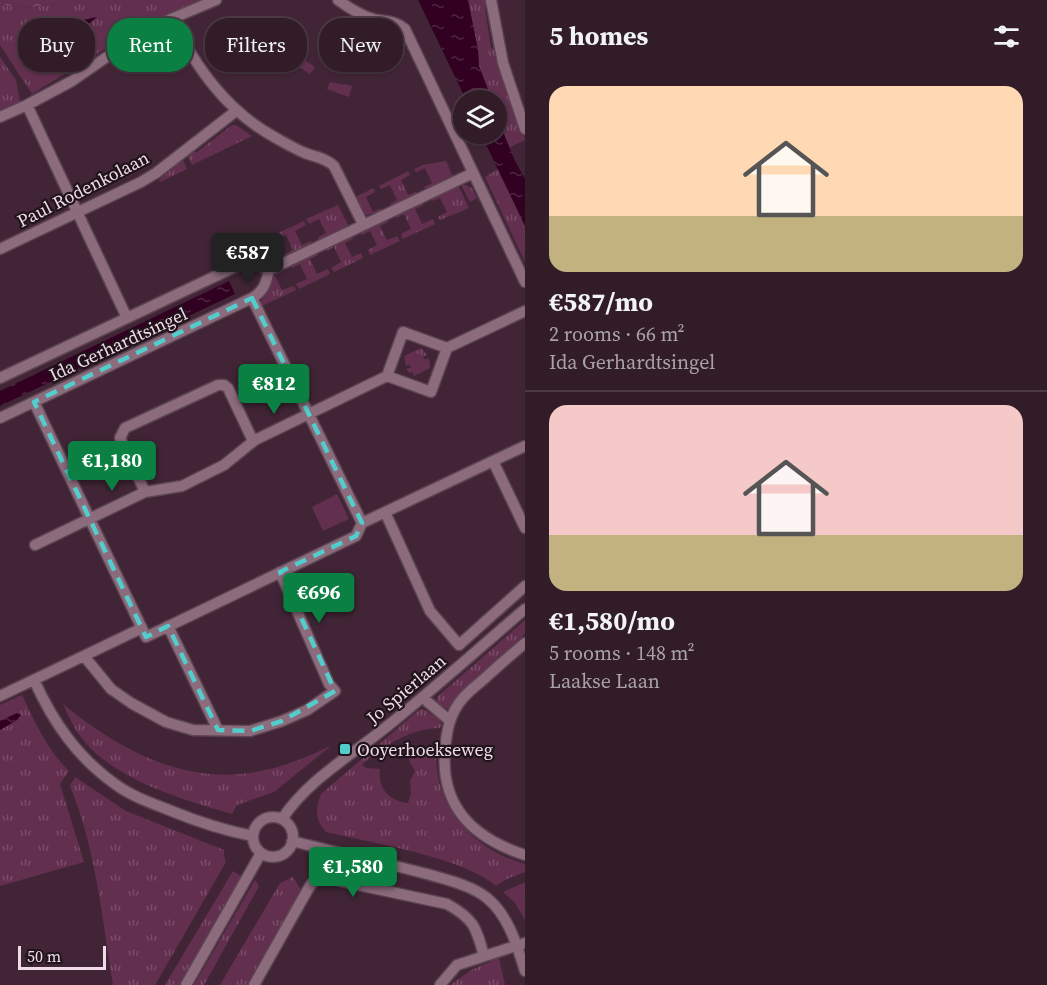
<!DOCTYPE html>
<html lang="en">
<head>
<meta charset="utf-8">
<style>
  body { margin:0; font-family:"Source Serif 4",serif; background:#3d2934; color:#f1f3f6; height:100vh; display:flex; flex-direction:column; font-size:22px; white-space:nowrap }
  * { box-sizing:border-box; margin:0 }
  p { font-size:20px; color:#a8a1a8 }
  .icon { flex:none; width:33px; height:33px; fill:none; stroke:currentColor; stroke-width:2; stroke-linecap:round; stroke-linejoin:round }
  .map { position:relative; flex:1; overflow:hidden }
  .drawer { display:flex; flex-direction:column; background:#311c28; width:522px }
  .drawer>* { flex:none }
  .banner { position:absolute; left:18px; top:18px; width:417px; height:54px; display:flex; gap:12px }
  .buttons { position:absolute; left:453px; top:90px; display:grid; gap:12px }
  .buttons a { display:grid; place-items:center; width:54px; height:54px; border-radius:50%; background:#311c28; box-shadow:0 2px 4px #0004,0 0 0 2px #4c3a45; font-size:30px }
  .scale { position:absolute; left:18px; bottom:15px; width:88px; box-sizing:border-box; padding-left:6px; border:3px solid #efdce6; border-top:0; font-size:16px; line-height:21px; white-space:nowrap; color:#efdce6; -webkit-text-stroke:4px #20131b; paint-order:stroke }
  .price { position:absolute; translate:-50% -51px; padding:0 14px; border-radius:6px; background:#0b8043; color:#fff; font-size:20px; line-height:39px; filter:drop-shadow(0 2px 3px #0008) }
  .price::after { content:''; position:absolute; left:50%; top:36px; width:18px; height:14px; margin-left:-9px; background:inherit; clip-path:polygon(0 0,100% 0,50% 100%) }
  .price.active { background:#222; color:#fff }
  ul { padding:0; list-style:none }
  li { display:grid; align-content:center; gap:12px; height:318px; padding:0 24px }
  li+li { border-top:2px solid #4c3a45 }
  li span { display:grid; place-items:center; height:186px; border-radius:18px; color:#555 }
  li>.icon { margin-inline-start:auto }
  span .icon { width:108px; height:108px; fill:#fffc; stroke-width:1 }
  li b { font-size:26px }
  h2 { display:flex; justify-content:space-between; align-items:center; height:72px; padding:0 24px; font-size:26px }
  .chip { padding:0 21px; border-radius:24px; background:#311c28; box-shadow:0 2px 4px #0004,0 0 0 2px #4c3a45; font-size:21px; line-height:54px }
  .chip.active { background:#0b8043; color:#fff }
  main { display:flex; flex:1; min-height:0 }
  .map>svg:first-child { display:block }
</style>
</head>
<body>
<main>
<div class="map">
<svg width="525" height="985" viewBox="0 0 525 985">
  <defs>
    <pattern id="grass-tufts" width="24" height="20" patternUnits="userSpaceOnUse" patternTransform="scale(1.5)"><rect width="24" height="20" fill="#632f4f"/><path d="M3 7l-1-3M5 7V3M7 7l1-3M15 17l-1-3M17 17v-4M19 17l1-3" fill="none" stroke="#7a4d68"/></pattern>
    <pattern id="forest-crowns" width="20" height="18" patternUnits="userSpaceOnUse" patternTransform="scale(1.5)"><rect width="20" height="18" fill="#632f4f"/><path d="M2 6a3 3 0 1 1 6 0M12 15a3 3 0 1 1 6 0" fill="none" stroke="#7a4d68"/></pattern>
    <pattern id="water-ripples" width="26" height="14" patternUnits="userSpaceOnUse" patternTransform="scale(1.5)"><rect width="26" height="14" fill="#320122"/><path d="M2 4q2-2 4 0t4 0M15 11q2-2 4 0t4 0" fill="none" stroke="#502542"/></pattern>
  </defs>
  <rect width="100%" height="100%" fill="#412536"/>
  <path fill="url(#grass-tufts)" fill-rule="evenodd" d="M71 0H205L121 39 32 94 0 45V4C24 11 47 6 71 0ZM95 17 74 37 68 48 60 28Z
    M468 0H488V5L485 8 491 48 495 50 505 85 525 138V140L509 148 497 117 496 100H492L479 66 478 50Z
    M292 52 315 67 310 74 287 59Z
    M0 57 16 80 20 102 0 110Z
    M330 82 352 86 349 97 327 89Z
    M232 125H236L252 136 192 165 187 155 191 152H197Z
    M182 158 187 169 160 182 159 180 172 169V165Z
    M446 161 453 177 426 190 424 187 432 183 425 168 416 172 414 169 423 165Z
    M498 169 525 226V262L485 177Z
    M408 171 410 175 401 180 408 195 416 192 417 194 391 207 390 204 397 200 390 185 381 189 379 186Z
    M463 184 472 188 477 198 470 202 461 185Z
    M458 185 469 208 440 220 438 217 447 212 440 198 432 201 431 198Z
    M374 188 375 192 366 197 373 212 381 208 382 211 367 215 361 210 355 197Z
    M421 202 423 205 415 209 422 224 433 219 435 224 403 239 401 234 411 229 404 214 396 218 395 215Z
    M338 205 349 227 320 241 318 237 326 233 319 219 309 224 306 219Z
    M386 219 388 222 380 226 387 240 397 236 400 241 370 255 368 250 377 245 370 231 362 235 360 232Z
    M304 221 306 225 295 231 302 245 311 241 312 244 286 257 285 254 293 250 286 235 275 240 272 236Z
    M351 236 353 239 345 243 352 257 361 253 363 258 334 272 331 268 341 262 334 247 327 251 325 248Z
    M270 237 272 241 261 247 269 261 277 258 278 260C265 266 257 258 244 258L241 251Z
    M317 252 318 255 310 259 317 274 328 269 330 274 299 289 296 284 307 279 300 264 292 268 291 265Z
    M282 269 283 272 275 276 282 290 294 286 296 290 262 306 260 304C262 298 266 295 269 290 274 281 271 275 282 269Z
    M421 348 427 355 423 357 416 354 413 355 410 364 406 366 404 356Z
    M429 358 430 368 414 376 412 372 409 373 407 369 411 367 420 369 424 365V360Z
    M525 620V634L459 693 449 709 442 707 437 703V697Z
    M22 695C35 722 47 750 69 771L60 784 84 862 0 886V730L17 720V713L0 721V705Z
    M63 704C123 753 191 789 270 769 291 764 311 755 331 746L274 792 237 805 232 814C184 800 117 781 84 741 75 730 69 717 63 704Z
    M423 709 439 719 442 725 440 728C412 728 382 746 362 765L366 768 380 769C378 789 389 801 408 803L411 793 410 781 415 771C413 767 408 761 409 756 410 747 430 745 437 746 430 803 473 850 525 864V872L505 880 496 886C465 858 369 842 326 832 315 820 315 810 321 794L419 710Z
    M75 777 126 811 224 850V856L226 862 155 985H113C102 918 96 849 70 786Z
    M233 871 242 877 179 985H165Z
    M293 877 301 890 248 985H220L280 883Z
    M255 880 259 886 204 985H194Z
    M525 882V920L515 903 503 892Z
    M499 958 505 985H450L471 970Z"/>
  <path fill="url(#forest-crowns)" d="M0 0H71C47 6 24 11 0 4Z"/>
  <path fill="#632f4f" d="M409 362a8 8 0 1 1 16 0a8 8 0 1 1-16 0Z
    M337 494 349 519 323 531 312 507Z"/>
  <path fill="url(#water-ripples)" d="M418 0H468L478 50 479 66 492 100H466Z
    M97 17 74 37 67 48H56L50 41C58 23 79 21 97 17Z
    M497 117 515 161 525 179V226L481 134H496Z
    M229 281 235 294 0 406V391Z
    M17 713 21 715 17 720 0 730V721Z"/>
  <g fill="none" stroke-linecap="round" stroke-linejoin="round">
    <defs>
      <path id="street" d="M338 0C349 8 360 15 373 19 385 22 395 20 405 29L525 282
        M491 0 503 63 525 129
        M171 19C197 68 226 111 276 138 285 143 295 149 305 153 315 157 326 158 334 166L363 224
        M27 105 127 318
        M0 117 27 105 72 81 124 45 171 19 216 0
        M0 249 141 182 156 173 236 111
        M269 270 473 173
        M252 298 362 523
        M447 348 525 311
        M0 378 237 266C250 260 257 264 269 270 266 283 264 291 252 298L0 418
        M34 402 146 637 356 536 362 523 493 461 525 528
        M253 441 228 388 224 385H218L125 428 120 438 145 492 182 486 224 465 255 440 387 376 403 332 447 348 431 392 387 376
        M493 461 525 446
        M385 512 430 611 459 645 525 586
        M35 545 145 492
        M168 626 218 730
        M525 643C511 655 497 667 484 679 477 685 469 691 463 698 450 713 447 729 445 749 440 807 473 838 525 855
        M84 656 111 689 131 703 166 722 193 730 250 731 282 721 307 710 335 691 329 684 280 572
        M34 680C53 722 77 757 115 784 131 796 151 803 169 810 198 822 222 830 253 836
        M0 696 142 628
        M423 698 449 720
        M253 837a20 20 0 1 1 40 0a20 20 0 1 1-40 0Z
        M282 819C308 780 349 757 385 728 433 690 478 649 525 609
        M292 841C337 853 382 862 427 874 447 880 471 885 487 898 509 916 517 946 525 971
        M186 985 261 853
        M254 985 307 891 312 883 321 877 447 904C474 919 476 927 484 956
        M440 985 457 965 525 943"/>
    </defs>
    <use href="#street" stroke="#5b4451" stroke-width="13"/>
    <use href="#street" stroke="#8c6b7d" stroke-width="10"/>
  </g>
  <path fill="none" stroke="#53cdcb" stroke-width="4.5" stroke-dasharray="12 8" stroke-linejoin="round" d="M252 298 362 523 356 536 280 572 335 691 282 721 250 731 218 730 168 626 146 637 34 402Z"/>
  <rect fill="#53cdcb" stroke="#20131b" stroke-width="2" x="339" y="743" width="12" height="12" rx="3"/>
  <g text-anchor="middle" dominant-baseline="central" stroke-width="4.5" stroke-linejoin="round" paint-order="stroke">
    <g font-size="18" fill="#efdce6" stroke="#20131b">
      <text transform="translate(83 189) rotate(-27)">Paul Rodenkolaan</text>
      <text transform="translate(118 344) rotate(-25)">Ida Gerhardtsingel</text>
      <text transform="translate(406 689) rotate(-40)">Jo Spierlaan</text>
    </g>
    <g font-size="18" fill="#efdce6" stroke="#20131b" text-anchor="start">
      <text x="357" y="749">Ooyerhoekseweg</text>
    </g>
  </g>
</svg>
<div class="buttons">
<a><svg class="icon" aria-label="layers" viewBox="0 0 24 24"><path d="M12 4l9 5-9 5-9-5zM3 14l9 5 9-5"/></svg></a>
</div>
<div class="scale">50 m</div>
<b class="price active" style="left:248px;top:284px">€587</b>
<b class="price" style="left:274px;top:415px">€812</b>
<b class="price" style="left:112px;top:492px">€1,180</b>
<b class="price" style="left:319px;top:624px">€696</b>
<b class="price" style="left:353px;top:898px">€1,580</b>
<div class="banner">
<a class="chip">Buy</a>
<a class="chip active">Rent</a>
<a class="chip">Filters</a>
<a class="chip">New</a>
</div>
</div>
<section class="drawer">
<h2>5 homes<svg class="icon" aria-label="filters" viewBox="0 0 24 24"><path d="M4 7h16M4 17h16"/><circle cx="9" cy="7" r="2"/><circle cx="15" cy="17" r="2"/></svg></h2>
<ul>
<li><span style="background:linear-gradient(#ffd9b3 70%,#c2b280 0)"><svg class="icon" aria-label="home" viewBox="0 0 24 24"><path d="M3 11l9-7 9 7M6 9v11h12V9"/></svg></span><div><b>€587/mo</b><p>2 rooms · 66 m²</p><p>Ida Gerhardtsingel</p></div></li>
<li><span style="background:linear-gradient(#f6c9c9 70%,#c2b280 0)"><svg class="icon" aria-label="home" viewBox="0 0 24 24"><path d="M3 11l9-7 9 7M6 9v11h12V9"/></svg></span><div><b>€1,580/mo</b><p>5 rooms · 148 m²</p><p>Laakse Laan</p></div></li>
</ul>
</section>
</main>
</body>
</html>
